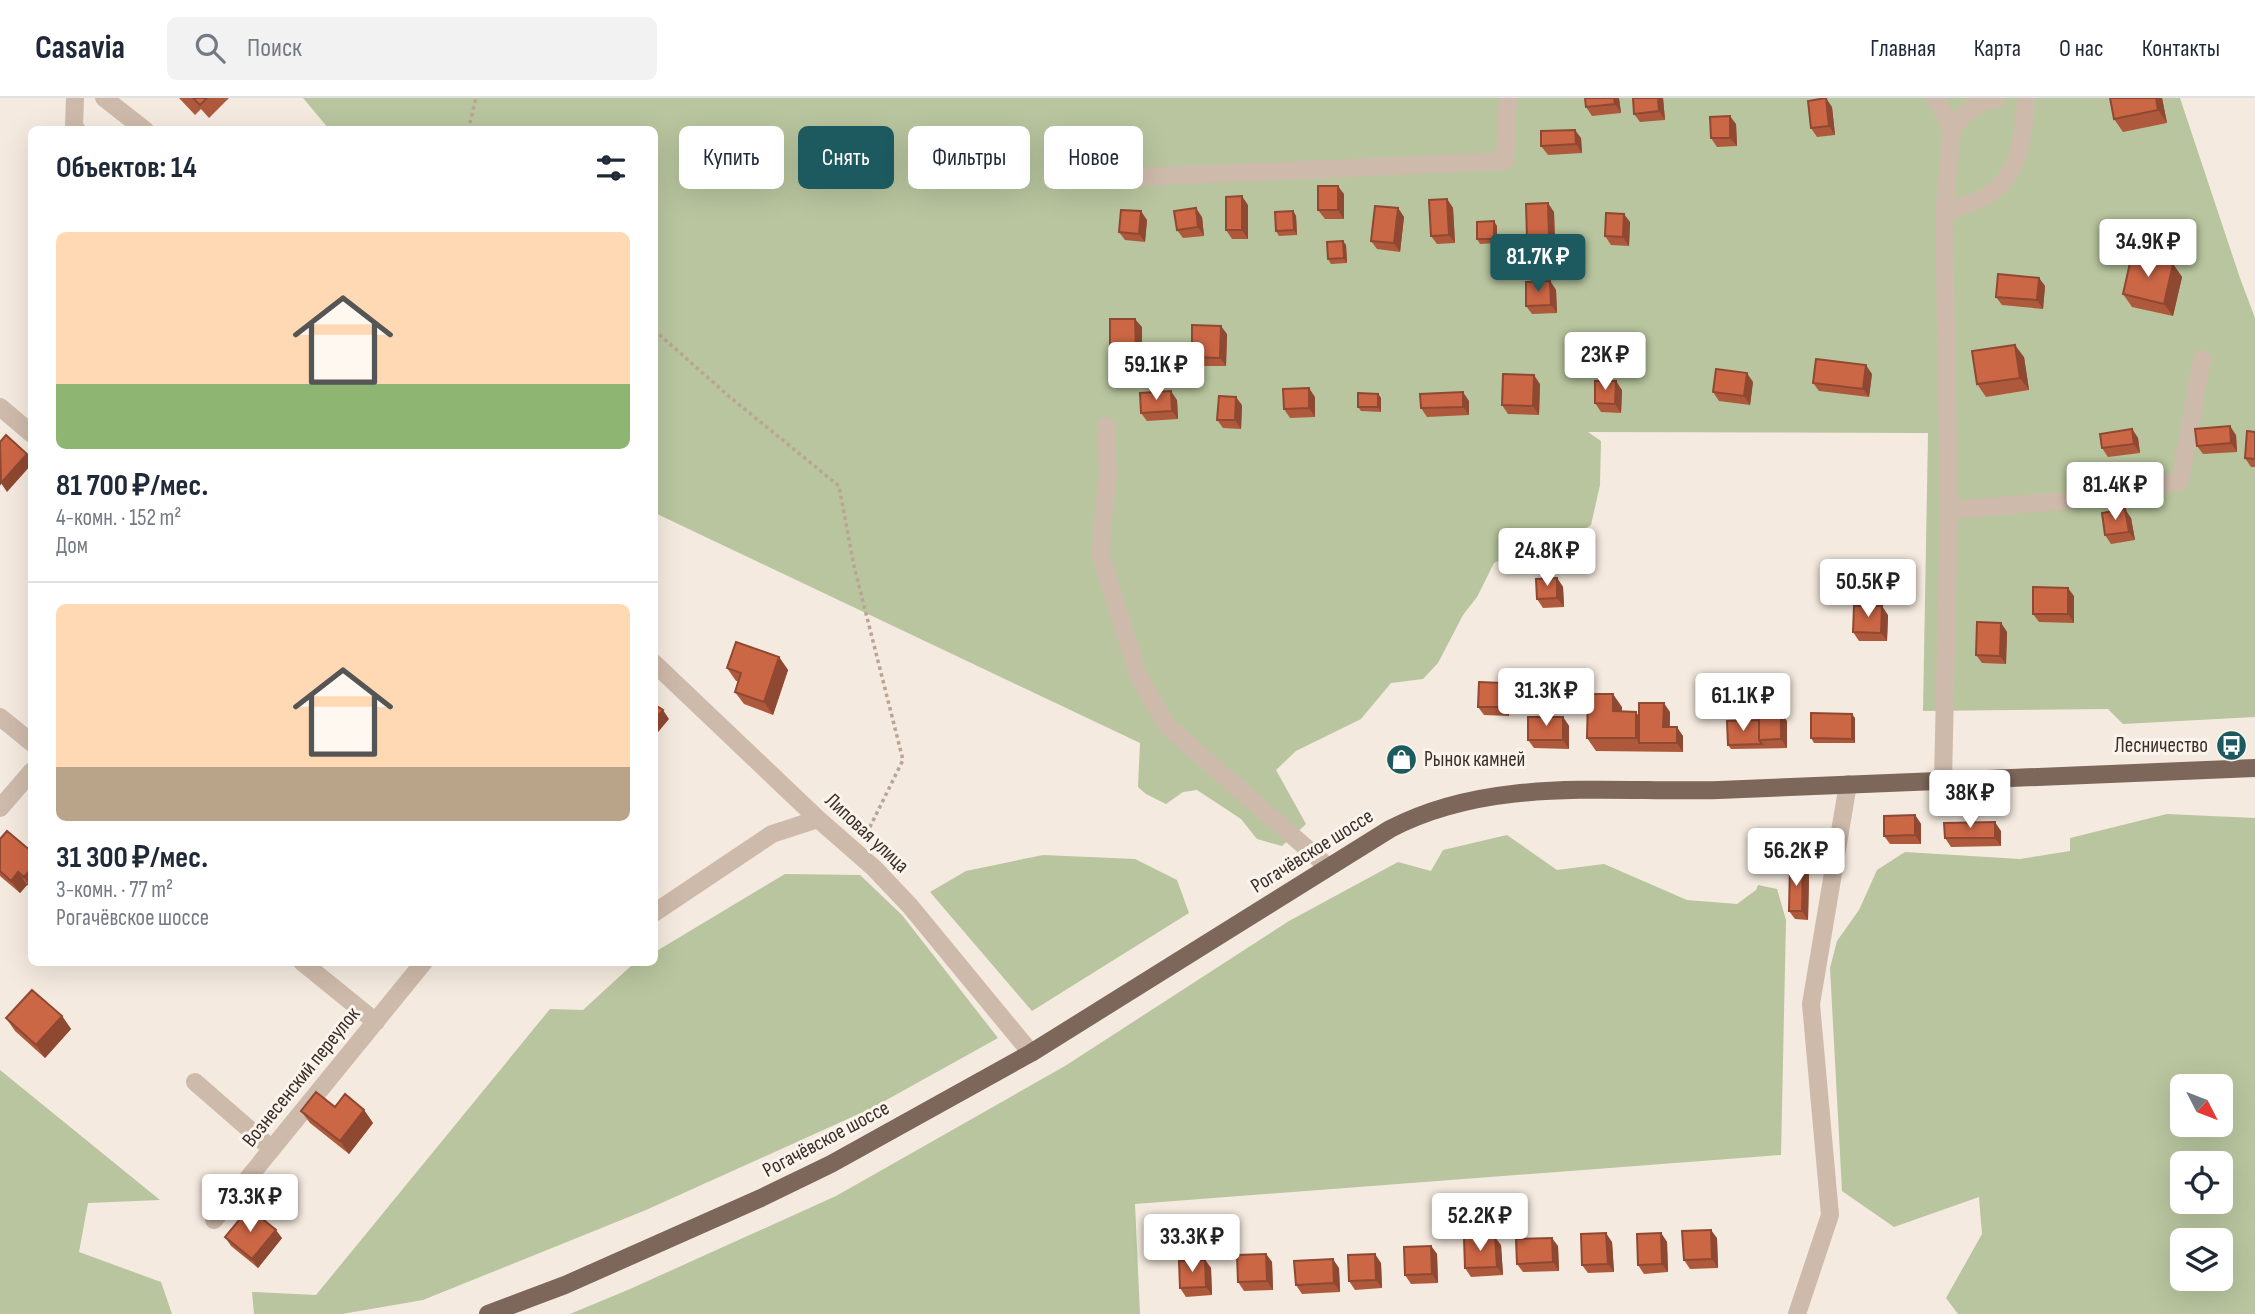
<!DOCTYPE html>
<html lang="ru">
<head>
<meta charset="utf-8">
<style>
  body { margin:0; font-family:"Sofia Sans Condensed",sans-serif; background:#f2f2f3; color:#1f2937; height:100vh; display:flex; flex-direction:column; font-size:26px; white-space:nowrap }
  * { box-sizing:border-box; margin:0 }
  p { font-size:23px; color:#747a83 }
  .icon { flex:none; width:38px; height:38px; fill:none; stroke:currentColor; stroke-width:2; stroke-linecap:round; stroke-linejoin:round }
  .map { position:relative; flex:1; overflow:hidden }
  .side { position:absolute; left:28px; top:28px; width:630px; height:840px; display:flex; flex-direction:column; background:#fff; border-radius:10px; box-shadow:0 7px 28px #0002 }
  .side>* { flex:none }
  .guide { position:absolute; left:679px; top:28px; width:665px; height:63px; display:flex; gap:14px }
  .needle { width:46px; rotate:132deg }
  .buttons { position:absolute; left:2170px; top:976px; display:grid; gap:14px }
  .buttons a { display:grid; place-items:center; width:63px; height:63px; border-radius:10px; background:#fff; box-shadow:0 7px 28px #0002; font-size:35px }
  .price { position:absolute; translate:-50% -60px; padding:0 16px; border-radius:7px; background:#fff; color:#222; font-size:23px; line-height:46px; filter:drop-shadow(0 2px 4px #0008) }
  .price::after { content:''; position:absolute; left:50%; top:42px; width:21px; height:16px; margin-left:-10px; background:inherit; clip-path:polygon(0 0,100% 0,50% 100%) }
  .price.current { background:#1d5a5f; color:#fff }
  ul { padding:0; list-style:none }
  li { display:grid; align-content:center; gap:14px; height:371px; padding:0 28px }
  li+li { border-top:2px solid #e0e1e3 }
  li span { display:grid; place-items:center; height:217px; border-radius:10px; color:#555 }
  li>.icon { margin-inline-start:auto }
  span .icon { width:126px; height:126px; fill:#fffc; stroke-width:1 }
  li b { font-size:30px }
  h2 { display:flex; justify-content:space-between; align-items:center; height:84px; padding:0 28px; font-size:30px }
  .tag { padding:0 24px; border-radius:10px; background:#fff; box-shadow:0 7px 28px #0002; font-size:24px; line-height:63px }
  .tag.current { background:#1d5a5f; color:#fff }
  header { display:flex; align-items:center; gap:42px; box-sizing:border-box; height:98px; padding:0 35px; background:#fff; border-bottom:2px solid #e0e1e3 }
  header strong { font-size:33px }
  nav { display:flex; gap:38px; margin-inline-start:auto; font-size:24px }
  .search { width:490px; height:63px; background:#f2f2f3; display:flex; align-items:center; gap:18px; box-sizing:border-box; padding:0 24px; border-radius:10px; color:#747a83; font-size:26px }
  .map>svg:first-child { display:block }
</style>
</head>
<body>
<header>
<strong>Casavia</strong>
<div class="search"><svg class="icon" aria-label="search" viewBox="0 0 24 24"><circle cx="10" cy="10" r="6"/><path d="M15 15l6 6"/></svg>Поиск</div>
<nav><a>Главная</a><a>Карта</a><a>О нас</a><a>Контакты</a></nav>
</header>
<div class="map">
<svg width="2255" height="1216" viewBox="0 0 2255 1216">
  <rect width="100%" height="100%" fill="#f4eadf"/>
  <path fill="#b8c59e" fill-rule="evenodd" d="M303 0H2180L2240 180 2255 220V619L2123 626 2108 611 1923 613 1928 335 1588 334 1601 343 1600 387 1591 427 1561 446 1532 447 1494 465 1477 499 1463 517 1438 565 1423 581 1391 585 1361 621 1296 653 1276 672 1306 726 1282 748 1257 741 1241 721 1197 692 1183 694 1166 706 1146 696 1138 689 1140 645 655 415 654 32 329 31Z
    M2167 716 2255 720V1216H1958L1946 1200 1982 1136 1979 1099 1894 1129 1842 1093 1830 870 1837 843 1859 812 1877 772 1905 754 2020 761 2070 753V740ZM2182 989H2221V1027H2182ZM2182 1066H2221V1104H2182ZM2182 1143H2221V1181H2182Z
    M1507 737 1557 772 1604 766 1687 802 1737 806 1756 792 1758 787 1777 791 1786 822 1781 1057 1135 1106 1140 1216H570L630 1191 836 1098 1065 968 1289 823 1398 764 1431 773 1443 752Z
    M1043 757 1135 761 1177 782 1189 815 1032 913 930 794 966 773Z
    M785 776 860 777 902 817 998 940 872 1010 646 1112 423 1202 342 1216H254L252 1194 316 1197 550 911 583 912 632 867 636 865 654 864 655 854Z
    M0 972 160 1102 88 1105 79 1154 161 1184 172 1216H0Z"/>
  <g fill="none" stroke-linecap="round" stroke-linejoin="round">
    <path stroke="#baa494" stroke-width="3.5" stroke-dasharray="3.5 3.5" stroke-linecap="butt" d="M468 32 476 0
      M654 232 731 300 839 388 854 468 903 662 864 741"/>
    <path stroke="#cebaaa" stroke-width="18" d="M75 0 74 28 77 32
      M104 0 145 32
      M1935 0 1952 31C1964 15 1976 3 1997 0
      M2026 0C2024 38 2020 82 1981 101 1969 106 1956 110 1944 115L1949 412 2061 403 2180 383 2202 261
      M1098 81 1505 63 1508 0
      M1944 115 1952 31
      M0 309 32 336
      M1106 328 1108 374 1100 455 1138 577 1167 628 1327 768
      M654 565 818 721 874 770 910 808 1031 955
      M0 619 32 645
      M1943 683 1949 412
      M0 710 32 673
      M654 815 772 736 818 721
      M302 864 376 924
      M195 984 272 1051
      M214 1122 424 864
      M1797 1216 1830 1117 1811 906 1848 686"/>
    <path stroke="#7d665a" stroke-width="18" d="M488 1216 565 1187 761 1100 831 1066 1031 955 1390 731C1492 678 1609 695 1719 692 1898 685 2076 677 2255 670"/>
  </g>
  <path fill="#af593c" d="M179 0H229L209 20 201 11 195 17Z
    M1619 0 1621 15 1592 18 1586 9Z
    M1633 0H1663L1665 22 1640 24 1634 16Z
    M2110 0H2162L2167 25 2123 34 2114 21Z
    M1832 9 1835 37 1817 39 1811 30Z
    M1736 26 1737 48 1717 49 1711 40Z
    M1581 40 1582 55 1548 57 1541 48Z
    M1344 96V121H1325L1318 112Z
    M1447 101 1453 110 1455 145 1437 146 1431 138Z
    M1248 107V141H1232L1226 132Z
    M1398 110 1404 119 1400 154 1377 151 1371 143Z
    M1293 113 1296 118 1297 137 1279 138 1276 133Z
    M1554 114 1555 147 1533 148 1527 140Z
    M1202 119 1204 138 1183 140 1177 132Z
    M1147 122 1145 144 1125 142 1119 134Z
    M1630 124 1629 148 1611 147 1605 138Z
    M1497 128V145L1480 146 1477 141Z
    M1346 147 1347 165 1331 166 1328 161Z
    M2173 166 2182 179 2173 218 2132 209 2123 196Z
    M2039 180 2045 188 2043 211 2002 207 1996 199Z
    M1550 183 1556 192 1557 215 1532 216 1526 208Z
    M1142 229V262H1117L1110 253Z
    M1227 236 1226 268H1198L1192 259Z
    M2024 259 2029 292 1986 299 1977 286Z
    M1872 276 1869 299 1819 293 1813 285Z
    M1753 284 1750 307 1719 303 1713 294Z
    M1540 286 1539 317 1508 316 1502 307Z
    M1622 292 1621 315 1601 314 1595 305Z
    M1378 296 1381 300V314L1361 313 1358 309Z
    M1315 299V319L1290 320 1284 311Z
    M1177 302 1178 321 1147 323 1141 315Z
    M1469 303V317L1427 319 1421 310Z
    M1242 307 1241 331 1223 330 1217 322Z
    M2132 331 2138 340 2140 355 2108 359 2102 350Z
    M2255 334V369H2251L2245 360Z
    M2236 337 2237 354 2203 356 2197 348Z
    M2131 420 2135 442 2111 446 2105 437Z
    M1557 480 1563 489 1564 509 1543 510 1537 501Z
    M2074 498V525L2039 524 2033 516Z
    M1888 517 1887 543H1859L1853 534Z
    M2001 525 2007 534 2006 566 1982 565 1976 557Z
    M779 559 788 572 773 617 744 606 735 594 738 583H736L727 570Z
    M1509 593V618L1484 617 1478 609Z
    M1622 609V613L1639 618 1670 614V629L1683 638V654L1596 653 1587 640Z
    M1563 619 1569 628V651L1534 650 1528 642Z
    M1855 620V645H1814L1811 640Z
    M1787 623V650L1731 651 1728 647Z
    M1915 717 1921 726V746H1890L1884 738Z
    M2001 733V748L1951 749 1945 740Z
    M1806 736 1815 749V770L1804 769 1809 777 1808 822 1795 821 1789 813 1790 769H1787L1778 756Z
    M0 741 32 754V791L27 787 20 795 0 778Z
    M62 918 71 931 45 960 15 933 6 920Z
    M335 1009 364 1012 373 1025 349 1056 310 1025 301 1013Z
    M1661 1135 1667 1144 1668 1174 1644 1176 1638 1167Z
    M225 1139 282 1140 258 1170 231 1148Z
    M1717 1140 1718 1170 1690 1171 1684 1162Z
    M1612 1144 1614 1174 1588 1175 1582 1167Z
    M1501 1147 1503 1177 1471 1179 1465 1170Z
    M1431 1148 1437 1156 1438 1185 1411 1186 1405 1177Z
    M1558 1148 1559 1173 1523 1174 1517 1166Z
    M1266 1156 1272 1164 1273 1192 1244 1193 1238 1184Z
    M1205 1162 1211 1170 1212 1197 1186 1199 1180 1190Z
    M1381 1165 1382 1190 1355 1192 1349 1183Z
    M1339 1170 1340 1194 1302 1196 1296 1187Z"/>
  <path fill="#8f4831" d="M1614 0H1619L1621 15 1615 6Z
    M1658 0H1663L1665 22 1659 13Z
    M1826 0 1832 9 1835 37 1829 28Z
    M2156 0H2162L2167 25 2158 12Z
    M1730 18 1736 26 1737 48 1730 40Z
    M1575 32 1581 40 1582 55 1576 46Z
    M1338 88 1344 96V121L1338 112Z
    M1242 98 1248 107V141L1242 132Z
    M1447 101 1453 110 1455 145 1449 137Z
    M1548 105 1554 114 1555 147 1549 139Z
    M1196 110 1202 119 1204 138 1198 129Z
    M1398 110 1404 119 1400 154 1394 145Z
    M1141 113 1147 122 1145 144 1139 136Z
    M1293 113 1296 118 1297 137 1294 132Z
    M1624 116 1630 124 1629 148 1623 139Z
    M1494 123 1497 128V145L1494 141Z
    M1343 143 1346 147 1347 165 1344 160Z
    M2173 166 2182 179 2173 218 2164 206Z
    M2039 180 2045 188 2043 211 2037 202Z
    M1550 183 1556 192 1557 215 1551 207Z
    M1135 221 1142 229V262L1136 253Z
    M1221 228 1227 236 1226 268 1220 260Z
    M2015 247 2024 259 2029 292 2020 280Z
    M1866 267 1872 276 1869 299 1863 291Z
    M1747 275 1753 284 1750 307 1744 298Z
    M1534 277 1540 286 1539 317 1533 308Z
    M1616 283 1622 292 1621 315 1615 306Z
    M1309 290 1315 299V319L1309 310Z
    M1171 293 1177 302 1178 321 1172 313Z
    M1463 294 1469 303V317L1463 309Z
    M1378 296 1381 300V314L1378 309Z
    M1236 299 1242 307 1241 331 1235 322Z
    M2230 328 2236 337 2237 354 2231 345Z
    M2132 331 2138 340 2140 355 2134 346Z
    M27 356 32 363V366L7 394 1 385Z
    M2125 411 2131 420 2135 442 2129 434Z
    M1557 480 1563 489 1564 509 1557 500Z
    M2068 490 2074 498V525L2068 516Z
    M1882 508 1888 517 1887 543 1881 535Z
    M2001 525 2007 534 2006 566 2000 558Z
    M779 559 788 572 773 617 764 604Z
    M1503 585 1509 593V618L1503 609Z
    M1613 596 1622 609V626L1613 613Z
    M1664 605 1670 614 1669 638 1663 629Z
    M663 612 669 621 654 639V622Z
    M1636 614 1645 627 1639 645 1636 640Z
    M1781 614 1787 623V650L1781 641Z
    M1852 616 1855 620V645L1852 641Z
    M1563 619 1569 628V651L1563 642Z
    M1677 629 1683 638V654L1677 645Z
    M1915 717 1921 726V746L1915 737Z
    M1995 724 2001 733V748L1995 740Z
    M1806 736 1815 749V770L1806 757Z
    M1803 768 1809 777 1808 822 1802 813Z
    M32 770V790L24 779Z
    M18 774 27 787 20 795 11 783Z
    M62 918 71 931 45 960 36 947Z
    M364 1012 373 1025 349 1056 340 1043Z
    M276 1132 282 1140 258 1170 252 1161Z
    M1711 1132 1717 1140 1718 1170 1712 1161Z
    M1606 1135 1612 1144 1614 1174 1608 1166Z
    M1661 1135 1667 1144 1668 1174 1662 1166Z
    M1495 1139 1501 1147 1503 1177 1497 1169Z
    M1552 1140 1558 1148 1559 1173 1553 1164Z
    M1431 1148 1437 1156 1438 1185 1432 1176Z
    M1266 1156 1272 1164 1273 1192 1267 1183Z
    M1375 1156 1381 1165 1382 1190 1376 1182Z
    M1333 1161 1339 1170 1340 1194 1334 1185Z
    M1205 1162 1211 1170 1212 1197 1206 1189Z"/>
  <path fill="#cc6746" stroke="#8f4831" stroke-width="2" d="M193 0H207L200 7Z
    M1585 0H1614L1615 6 1586 9Z
    M1633 0H1658L1659 13 1634 16Z
    M1826 0 1829 28 1811 30 1808 3Z
    M2110 0H2156L2158 12 2114 21Z
    M1730 18V40H1711L1710 19Z
    M1575 32 1576 46 1541 48V33Z
    M1318 88H1338V112H1318Z
    M1242 98V132H1226V99Z
    M1447 101 1449 137 1431 138 1429 102Z
    M1548 105 1549 139 1527 140 1526 106Z
    M1375 108 1398 110 1394 145 1371 143Z
    M1196 110 1198 129 1177 132 1174 113Z
    M1121 112 1141 113 1139 136 1119 134Z
    M1293 113 1294 132 1276 133 1275 114Z
    M1606 115 1624 116 1623 139 1605 138Z
    M1494 123V141H1477V124Z
    M1343 143 1344 160 1328 161 1327 144Z
    M2132 156 2173 166 2164 206 2123 196Z
    M1998 176 2039 180 2037 202 1996 199Z
    M1550 183 1551 207 1526 208V184Z
    M1110 221H1135L1136 253H1110Z
    M1192 227 1221 228 1220 260 1192 259Z
    M2015 247 2020 280 1977 286 1972 253Z
    M1816 261 1866 267 1863 291 1813 285Z
    M1716 271 1747 275 1744 298 1713 294Z
    M1503 276 1534 277 1533 308 1502 307Z
    M1595 283H1616L1615 306 1595 305Z
    M1309 290V310L1284 311 1283 291Z
    M1171 293 1172 313 1141 315 1140 295Z
    M1463 294V309L1421 310 1420 296Z
    M1358 295 1378 296V309H1358Z
    M1219 298 1236 299 1235 322H1217Z
    M2230 328 2231 345 2197 348 2195 331Z
    M2132 331 2134 346 2102 350 2100 336Z
    M2247 333 2255 334V361L2245 360Z
    M6 337 27 356 1 385 0 344Z
    M2125 411 2129 434 2105 437 2102 415Z
    M1557 480V500L1537 501 1536 481Z
    M2033 489 2068 490V516H2033Z
    M1854 508H1882L1881 535 1853 534Z
    M1977 524 2001 525 2000 558 1976 557Z
    M736 544 779 559 764 604 735 594 741 575 727 570Z
    M1479 584 1503 585V609H1478Z
    M1588 596H1613V613L1636 614V640H1587Z
    M1639 605H1664L1663 629H1677V645H1639Z
    M654 606 663 612 654 622Z
    M1781 614V641L1759 642V615Z
    M1811 615 1852 616V641L1811 640Z
    M1528 619H1563V642H1528Z
    M1759 622V642L1762 646 1728 647 1727 623Z
    M1915 717V737L1884 738V718Z
    M1995 724V740H1945L1944 725Z
    M7 733 32 754V770L24 779 18 774 11 783 0 773V741Z
    M1778 736H1806V757L1778 756Z
    M1790 768H1803L1802 813H1789Z
    M32 892 62 918 36 947 6 920Z
    M316 994 335 1009 345 996 364 1012 340 1043 301 1013Z
    M249 1110 276 1132 252 1161 225 1139Z
    M1711 1132 1712 1161 1684 1162 1682 1133Z
    M1606 1135 1608 1166 1582 1167 1581 1136Z
    M1661 1135 1662 1166 1638 1167 1637 1136Z
    M1495 1139 1497 1169 1465 1170 1464 1140Z
    M1552 1140 1553 1164 1517 1166 1516 1141Z
    M1431 1148 1432 1176 1405 1177 1404 1149Z
    M1266 1156 1267 1183 1238 1184 1237 1157Z
    M1375 1156 1376 1182 1349 1183 1348 1157Z
    M1333 1161 1334 1185 1296 1187 1294 1163Z
    M1205 1162 1206 1189 1180 1190 1179 1163Z"/>
  <defs>
    <symbol id="bus-disc" viewBox="-11 -11 22 22"><circle r="9.5" fill="#1d5a5f" stroke="#fbf4ec"/><path d="M-5-6H5V4H4V6H2V4H-2V6H-4V4H-5ZM-3.5-4V0h7V-4ZM-3.5 1.2v1.5H-2V1.2ZM2 1.2v1.5H3.5V1.2Z" fill="#fff"/></symbol>
    <symbol id="shop-disc" viewBox="-11 -11 22 22"><circle r="9.5" fill="#1d5a5f" stroke="#fbf4ec"/><path d="M-5-2.5h2.3a2.7 3.5 0 0 1 5.4 0H5L5.5 6h-11ZM-1.5-2.5h3a1.5 2.3 0 0 0-3 0Z" fill="#fff"/></symbol>
  </defs>
  <g fill-rule="evenodd">
    <use href="#bus-disc" x="2214" y="630" width="35" height="35"/>
    <use href="#shop-disc" x="1384" y="644" width="35" height="35"/>
  </g>
  <g text-anchor="middle" dominant-baseline="central" stroke-width="6" stroke-linejoin="round" paint-order="stroke">
    <g font-size="21" fill="#3b2f2a" stroke="#fbf4ec" text-anchor="end">
      <text x="2208" y="647">Лесничество</text>
      <text x="1424" y="661" text-anchor="start">Рынок камней</text>
    </g>
    <g font-size="21" fill="#3b2f2a" stroke="#fbf4ec">
      <text transform="translate(867 735) rotate(43)">Липовая улица</text>
      <text transform="translate(1312 753) rotate(-32)">Рогачёвское шоссе</text>
      <text transform="translate(301 979) rotate(-51)">Вознесенский переулок</text>
      <text transform="translate(826 1041) rotate(-28)">Рогачёвское шоссе</text>
    </g>
  </g>
</svg>
<div class="buttons">
<a><svg class="needle" viewBox="-14 -14 28 28"><path d="M0-13l5 13h-10z" fill="#e53935"/><path d="M0 13l5-13h-10z" fill="#747a83"/></svg></a>
<a><svg class="icon" aria-label="locate" viewBox="0 0 24 24"><circle cx="12" cy="12" r="6"/><path d="M12 2v4M12 18v4M2 12h4M18 12h4"/></svg></a>
<a><svg class="icon" aria-label="layers" viewBox="0 0 24 24"><path d="M12 4l9 5-9 5-9-5zM3 14l9 5 9-5"/></svg></a>
</div>
<b class="price" style="left:2148px;top:181px">34.9K ₽</b>
<b class="price current" style="left:1538px;top:196px">81.7K ₽</b>
<b class="price" style="left:1605px;top:294px">23K ₽</b>
<b class="price" style="left:1156px;top:304px">59.1K ₽</b>
<b class="price" style="left:2115px;top:424px">81.4K ₽</b>
<b class="price" style="left:1547px;top:490px">24.8K ₽</b>
<b class="price" style="left:1868px;top:521px">50.5K ₽</b>
<b class="price" style="left:1546px;top:630px">31.3K ₽</b>
<b class="price" style="left:1743px;top:635px">61.1K ₽</b>
<b class="price" style="left:1970px;top:732px">38K ₽</b>
<b class="price" style="left:1796px;top:790px">56.2K ₽</b>
<b class="price" style="left:250px;top:1136px">73.3K ₽</b>
<b class="price" style="left:1480px;top:1155px">52.2K ₽</b>
<b class="price" style="left:1192px;top:1176px">33.3K ₽</b>
<div class="guide">
<a class="tag">Купить</a>
<a class="tag current">Снять</a>
<a class="tag">Фильтры</a>
<a class="tag">Новое</a>
</div>
<section class="side">
<h2>Объектов: 14<svg class="icon" aria-label="filters" viewBox="0 0 24 24"><path d="M4 7h16M4 17h16"/><circle cx="9" cy="7" r="2"/><circle cx="15" cy="17" r="2"/></svg></h2>
<ul>
<li><span style="background:linear-gradient(#ffd9b3 70%,#8fb573 0)"><svg class="icon" aria-label="home" viewBox="0 0 24 24"><path d="M3 11l9-7 9 7M6 9v11h12V9"/></svg></span><div><b>81 700 ₽/мес.</b><p>4-комн. · 152 m²</p><p>Дом</p></div></li>
<li><span style="background:linear-gradient(#ffd9b3 75%,#b9a48a 0)"><svg class="icon" aria-label="home" viewBox="0 0 24 24"><path d="M3 11l9-7 9 7M6 9v11h12V9"/></svg></span><div><b>31 300 ₽/мес.</b><p>3-комн. · 77 m²</p><p>Рогачёвское шоссе</p></div></li>
</ul>
</section>
</div>
</body>
</html>
